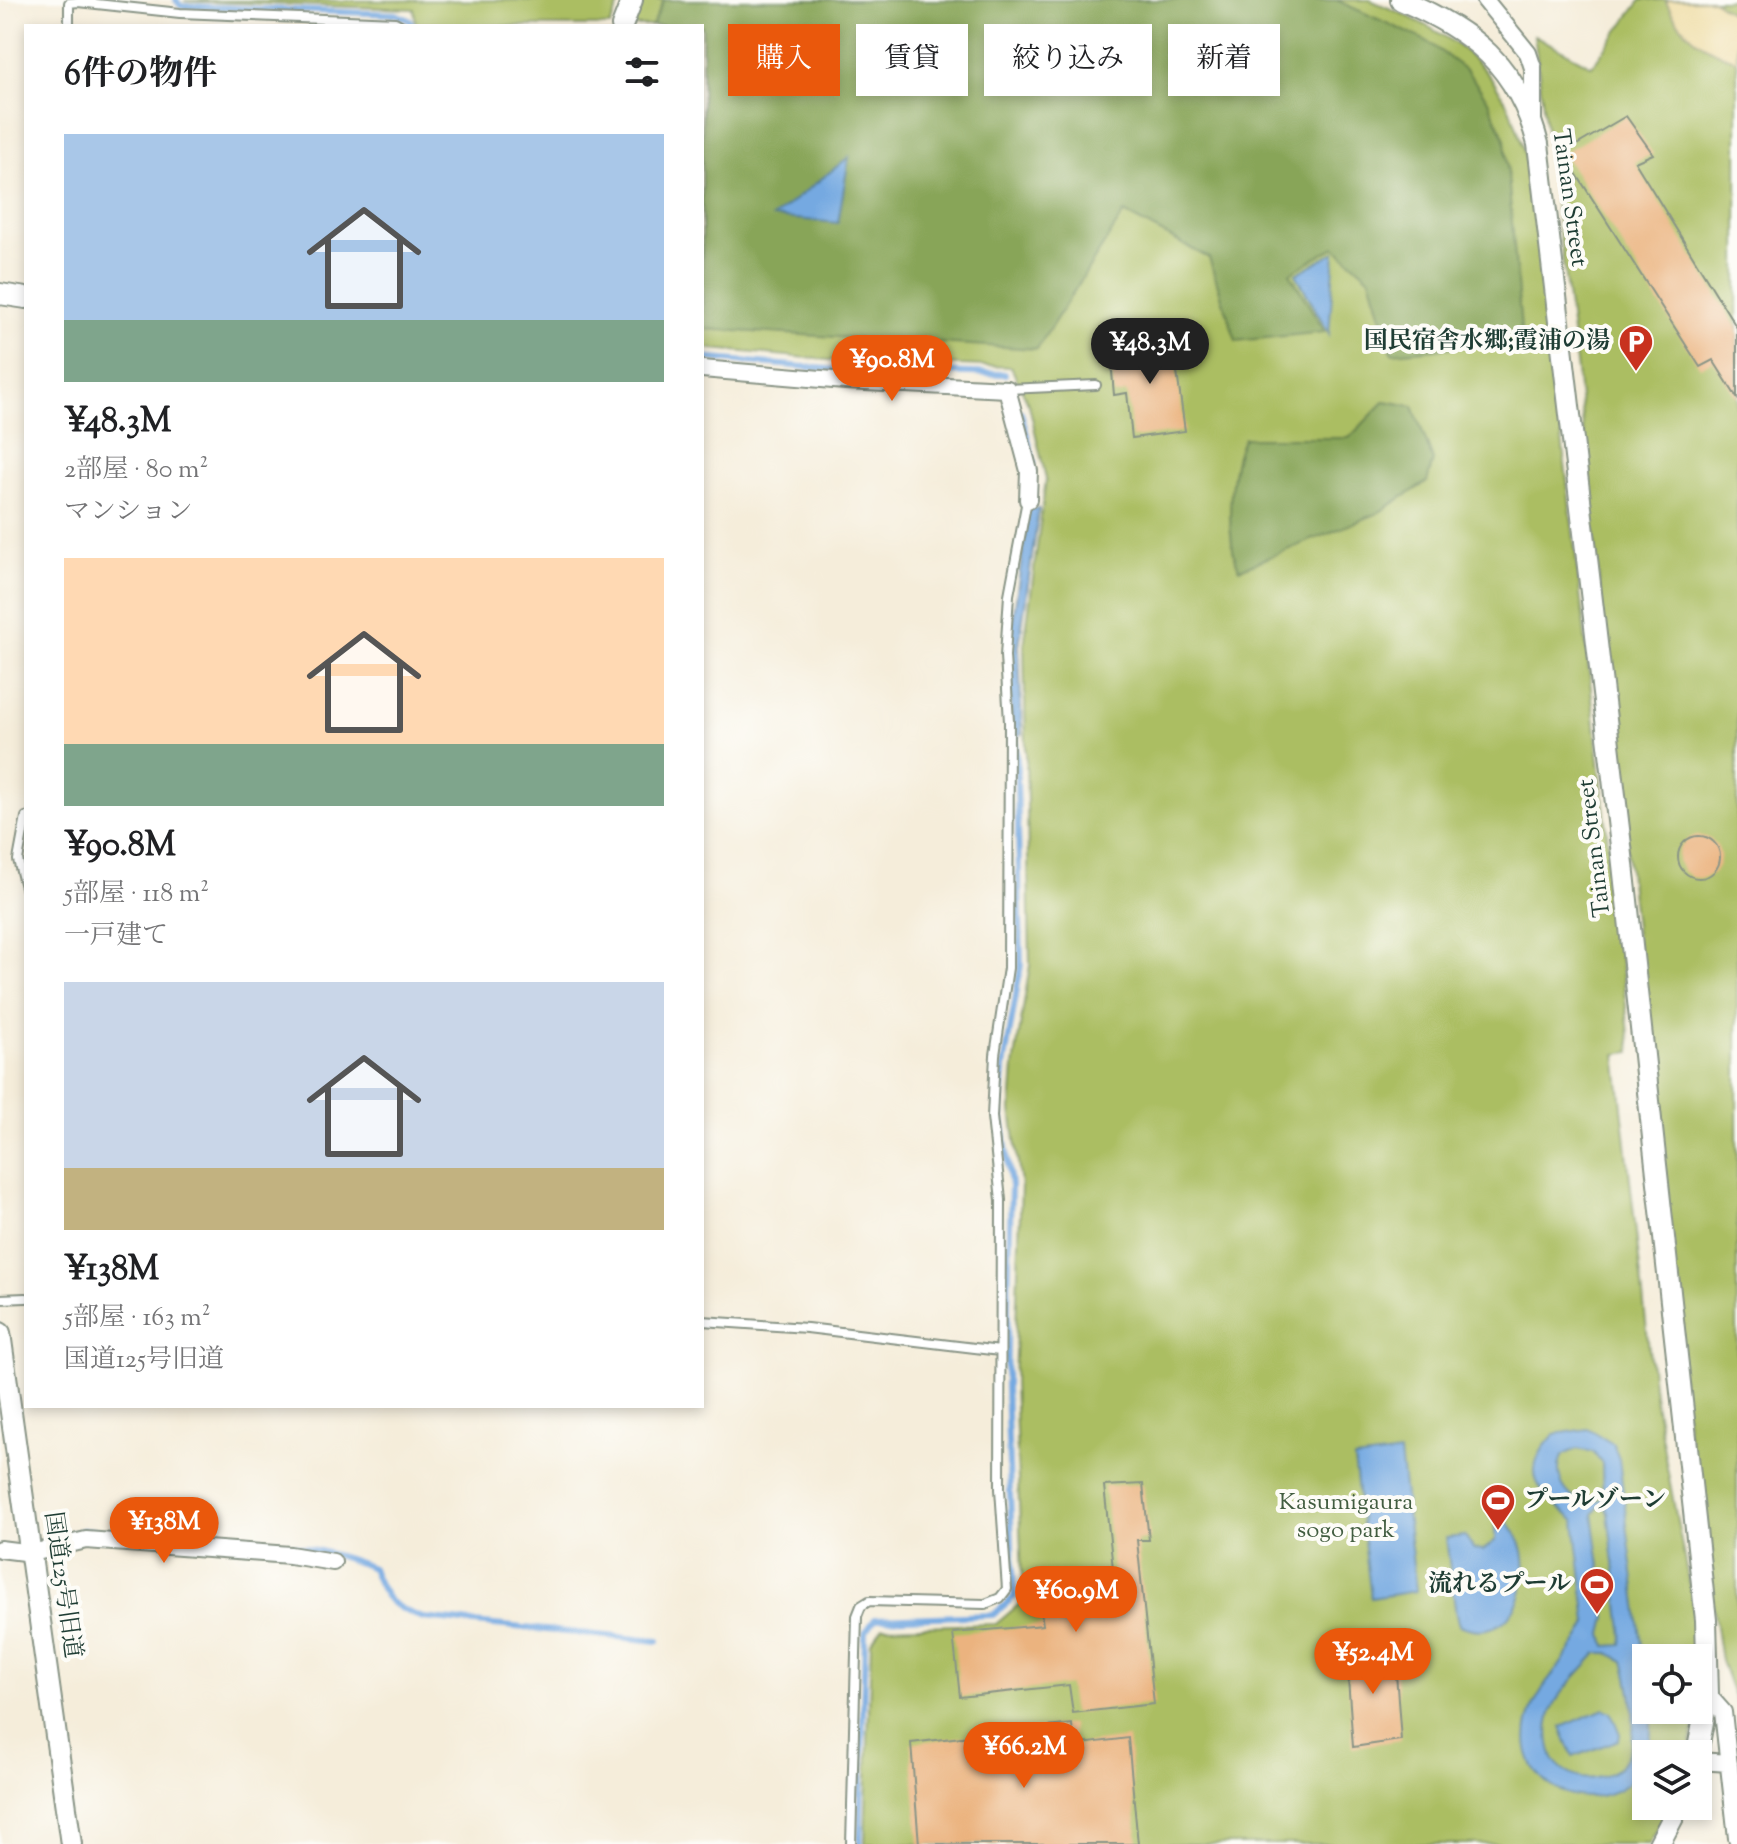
<!DOCTYPE html>
<html lang="ja">
<head>
<meta charset="utf-8">
<style>
  body { margin:0; font-family:"Sorts Mill Goudy","Noto Serif JP",serif; background:#f2f2f2; color:#202124; height:100vh; display:flex; flex-direction:column; font-size:30px; white-space:nowrap }
  * { box-sizing:border-box; margin:0 }
  p { font-size:26px; color:#757577 }
  .icon { flex:none; width:44px; height:44px; fill:none; stroke:currentColor; stroke-width:2; stroke-linecap:round; stroke-linejoin:round }
  .map { position:relative; flex:1; overflow:hidden }
  .side { position:absolute; left:24px; top:24px; width:680px; height:1384px; display:flex; flex-direction:column; background:#fff; border-radius:0px; box-shadow:0 4px 12px #0003 }
  .side>* { flex:none }
  .top-card { position:absolute; left:728px; top:24px; width:760px; height:72px; display:flex; gap:16px }
  .buttons { position:absolute; left:1632px; top:1644px; display:grid; gap:16px }
  .buttons a { display:grid; place-items:center; width:80px; height:80px; border-radius:0px; background:#fff; box-shadow:0 4px 12px #0003; font-size:40px }
  .price { position:absolute; translate:-50% -68px; padding:0 18px; border-radius:28px; background:#ea580c; color:#fff; font-size:26px; line-height:52px; filter:drop-shadow(0 2px 4px #0008) }
  .price::after { content:''; position:absolute; left:50%; top:48px; width:24px; height:18px; margin-left:-12px; background:inherit; clip-path:polygon(0 0,100% 0,50% 100%) }
  .price.on { background:#222; color:#fff }
  ul { padding:0; list-style:none }
  li { display:grid; align-content:center; gap:16px; height:424px; padding:0 40px }
  li span { display:grid; place-items:center; height:248px; border-radius:0px; color:#555 }
  li>.icon { margin-inline-start:auto }
  span .icon { width:144px; height:144px; fill:#fffc; stroke-width:1 }
  li b { font-size:34px }
  h2 { display:flex; justify-content:space-between; align-items:center; height:96px; padding:0 40px; font-size:34px }
  .tag { padding:0 28px; border-radius:0px; background:#fff; box-shadow:0 4px 12px #0003; font-size:28px; line-height:72px }
  .tag.on { background:#ea580c; color:#fff }
  .map>svg:first-child { display:block }
</style>
</head>
<body>
<div class="map">
<svg width="1737" height="1844" viewBox="0 0 1737 1844">
  <rect width="100%" height="100%" fill="#fdfcf7"/>
  <filter id="ink" filterUnits="userSpaceOnUse"><feTurbulence type="fractalNoise" baseFrequency=".0125" numOctaves="2"/><feDisplacementMap in="SourceGraphic" scale="16" xChannelSelector="R" yChannelSelector="G"/><feConvolveMatrix kernelMatrix="1 2 1 2 8 2 1 2 1" color-interpolation-filters="sRGB"/></filter>
  <filter id="wash" filterUnits="userSpaceOnUse"><feTurbulence type="fractalNoise" baseFrequency=".006" numOctaves="4" result="noise"/><feDisplacementMap in="SourceGraphic" scale="32" xChannelSelector="R" yChannelSelector="G"/><feGaussianBlur stdDeviation="1.8" result="paint"/><feColorMatrix in="noise" values="0 0 0 0 0 0 0 0 0 0 0 0 0 0 0 0 0 1.4 0 .05"/><feComposite in="paint" operator="in"/></filter>
  <g filter="url(#wash)">
    <rect width="100%" height="100%" fill="#f5edda"/>
    <path fill="#abbe62" stroke="#657e4b" stroke-width="2" d="M621 0 610 26H416L414 9 184 1Z
      M644 0H1370C1427 24 1476 45 1506 102 1538 162 1542 281 1551 351 1581 584 1605 818 1631 1052L1616 1054 1655 1403 1700 1643 1698 1658H1646V1710H1697L1689 1754H1646V1806H1670L1649 1844H865L871 1642 883 1627 996 1624 1023 1601 1014 1383 1021 1185 1011 1110 1014 1066 1030 965 1024 646 1046 479 1029 405 1011 367 828 360 702 348V26H633Z
      M1641 0H1737V1705L1721 1661 1687 1428 1578 379 1534 35 1592 66Z"/>
    <path fill="#88a558" stroke="#547146" stroke-width="2" d="M664 0H1336L1427 41 1467 71 1488 100 1505 139 1522 341 1392 353 1370 278 1335 247 1290 273 1325 332 1236 341 1209 258 1124 213 1037 349 702 329V26H652Z
      M1385 401 1413 406 1433 460 1427 482 1376 514 1240 569C1224 547 1229 460 1244 438H1349Z"/>
    <path fill="#eeda9e" stroke="#868c69" stroke-width="2" d="M1669 0H1713L1737 17V61C1704 48 1681 35 1666 2Z"/>
    <path fill="#74a9e1" stroke="#4a738a" stroke-width="2" fill-rule="evenodd" d="M849 157 838 223 773 217Z
      M1335 252 1329 334 1296 274Z
      M1029 508 1039 509 1019 646 1022 734 1012 739 1009 646Z
      M1588 1429 1613 1444 1619 1459 1646 1678V1710H1650C1665 1832 1508 1816 1528 1722 1536 1685 1572 1658 1587 1623L1575 1521C1541 1493 1515 1475 1555 1434ZM1577 1449 1593 1452 1602 1464 1603 1498C1578 1516 1548 1480 1563 1455ZM1600 1505 1605 1506 1608 1513 1623 1638 1622 1645 1606 1646 1603 1634 1607 1618 1593 1514ZM1597 1653H1608L1624 1661C1634 1697 1648 1770 1596 1778 1578 1781 1564 1773 1553 1759 1536 1709 1566 1689 1597 1653Z
      M1400 1453 1416 1591 1371 1598 1354 1459Z
      M1505 1518C1512 1528 1520 1538 1523 1551 1531 1592 1509 1646 1459 1625L1456 1615 1446 1538 1465 1536 1474 1549 1483 1550 1496 1540V1522Z
      M1604 1709 1611 1712 1620 1734 1619 1740 1573 1757 1561 1727Z"/>
    <g fill="none" stroke-linecap="round" stroke-linejoin="round">
      <path stroke="#74a9e1" stroke-width="6" d="M176 0 181 6 396 14 411 21V26
        M702 358 828 369 1005 374
        M1021 412 1034 463
        M53 1540 84 1530C179 1536 284 1531 372 1568 385 1601 390 1606 423 1618L658 1641
        M860 1844 865 1633 875 1619 993 1615 1014 1597 1006 1386 1011 1186 1001 1110 1004 1067 1021 965 1016 733"/>
    </g>
    <g id="blocks">
      <path fill="#ebb37f" d="M1626 116 1653 154 1635 162 1737 328V398L1713 360 1700 367 1563 153Z
        M1172 335 1185 431 1132 438 1127 393 1114 395 1111 360 1124 358 1121 342Z
        M1678 857a21 21 0 1 1 42 0a21 21 0 1 1-42 0Z
        M1143 1484 1149 1540H1137L1154 1704 1073 1713 1069 1685 960 1697 953 1633 1043 1625 1041 1612 1117 1605 1104 1486Z
        M1394 1647 1401 1740 1353 1747 1346 1651Z
        M1072 1724 1074 1745 1128 1738 1138 1844H919L911 1743Z"/>
    </g>
  </g>
  <g filter="url(#ink)">
    <use href="#blocks" fill-opacity="0" stroke="#8a9587" stroke-width="2"/>
    <g fill="none" stroke-linecap="round" stroke-linejoin="round">
      <defs>
        <path id="service" d="M69 26V3L78 2 180 13 395 22 402 26
          M1008 389 1096 385
          M26 817 18 860 26 891
          M0 1299 26 1298
          M702 1321 807 1328 1000 1351
          M851 1844 857 1616 861 1606 869 1601 985 1604 1000 1598 1007 1589 1000 1489 1001 1200 992 1117 995 1055 1008 968 1009 722 1005 656 1009 595 1027 500"/>
        <path id="minor" d="M1485 0 1528 53 1533 68V122
          M702 369 845 381 1007 389 1029 471 1028 500
          M0 1549 32 1553 86 1540 290 1555 333 1562
          M1708 1695 1723 1712 1737 1838
          M1698 1761 1729 1763"/>
        <path id="tertiary" d="M1401 0C1472 30 1518 66 1538 144L1621 846 1706 1620 1708 1695 1697 1754
          M622 26 632 0
          M0 294 26 298
          M0 1333 71 1844
          M1659 1844 1679 1806"/>
      </defs>
      <use href="#service" stroke="#8a9587" stroke-width="12"/>
      <use href="#minor" stroke="#8a9587" stroke-width="20"/>
      <use href="#tertiary" stroke="#8a9587" stroke-width="24"/>
      <use href="#service" stroke="#fff" stroke-width="8"/>
      <use href="#minor" stroke="#fff" stroke-width="16"/>
      <use href="#tertiary" stroke="#fff" stroke-width="20"/>
    </g>
  </g>
  <defs>
    <symbol id="parking-pin" viewBox="-11 -11 22 30"><path d="M0 17L-7.5 6A9.5 9.5 0 1 1 7.5 6Z" fill="#c8321e" stroke="#fdfcf7"/><path d="M-3.5-5.5H1a3.5 3.5 0 0 1 0 7H-1V5.5H-3.5ZM-1-3.4V-.6H.8a1.4 1.4 0 0 0 0-2.8Z" fill="#fff"/></symbol>
    <symbol id="stadium-pin" viewBox="-11 -11 22 30"><path d="M0 17L-7.5 6A9.5 9.5 0 1 1 7.5 6Z" fill="#c8321e" stroke="#fdfcf7"/><path d="M0-5a6.5 5 0 1 0 0 10a6.5 5 0 1 0 0-10ZM-3.5-1.8h7v3.6h-7Z" fill="#fff"/></symbol>
  </defs>
  <g fill-rule="evenodd">
    <use href="#parking-pin" x="1616" y="322" width="40" height="54"/>
    <use href="#stadium-pin" x="1478" y="1481" width="40" height="54"/>
    <use href="#stadium-pin" x="1577" y="1565" width="40" height="54"/>
  </g>
  <g text-anchor="middle" dominant-baseline="central" stroke-width="8" stroke-linejoin="round" paint-order="stroke">
    <g font-size="24" fill="#1f3d34" stroke="#fdfcf7">
      <text transform="translate(1569 198) rotate(82)">Tainan Street</text>
      <text transform="translate(1595 848) rotate(-97)">Tainan Street</text>
      <text transform="translate(62 1585) rotate(82)">国道125号旧道</text>
    </g>
    <g font-size="24" font-weight="bold" fill="#1f3d34" stroke="#fdfcf7" text-anchor="end">
      <text x="1610" y="342">国民宿舎水郷;霞浦の湯</text>
      <text x="1524" y="1501" text-anchor="start">プールゾーン</text>
      <text x="1571" y="1585">流れるプール</text>
    </g>
    <g font-size="24" fill="#425d40" stroke="#fdfcf7">
      <text x="1346" y="1503">Kasumigaura<tspan x="1346" dy="28">sogo park</tspan></text>
    </g>
  </g>
</svg>
<div class="buttons">
<a><svg class="icon" aria-label="locate" viewBox="0 0 24 24"><circle cx="12" cy="12" r="6"/><path d="M12 2v4M12 18v4M2 12h4M18 12h4"/></svg></a>
<a><svg class="icon" aria-label="layers" viewBox="0 0 24 24"><path d="M12 4l9 5-9 5-9-5zM3 14l9 5 9-5"/></svg></a>
</div>
<b class="price on" style="left:1150px;top:386px">¥48.3M</b>
<b class="price" style="left:892px;top:403px">¥90.8M</b>
<b class="price" style="left:164px;top:1565px">¥138M</b>
<b class="price" style="left:1076px;top:1634px">¥60.9M</b>
<b class="price" style="left:1373px;top:1696px">¥52.4M</b>
<b class="price" style="left:1024px;top:1790px">¥66.2M</b>
<div class="top-card">
<a class="tag on">購入</a>
<a class="tag">賃貸</a>
<a class="tag">絞り込み</a>
<a class="tag">新着</a>
</div>
<section class="side">
<h2>6件の物件<svg class="icon" aria-label="filters" viewBox="0 0 24 24"><path d="M4 7h16M4 17h16"/><circle cx="9" cy="7" r="2"/><circle cx="15" cy="17" r="2"/></svg></h2>
<ul>
<li><span style="background:linear-gradient(#a9c7e8 75%,#7fa58c 0)"><svg class="icon" aria-label="home" viewBox="0 0 24 24"><path d="M3 11l9-7 9 7M6 9v11h12V9"/></svg></span><div><b>¥48.3M</b><p>2部屋 · 80 m²</p><p>マンション</p></div></li>
<li><span style="background:linear-gradient(#ffd9b3 75%,#7fa58c 0)"><svg class="icon" aria-label="home" viewBox="0 0 24 24"><path d="M3 11l9-7 9 7M6 9v11h12V9"/></svg></span><div><b>¥90.8M</b><p>5部屋 · 118 m²</p><p>一戸建て</p></div></li>
<li><span style="background:linear-gradient(#c9d6e8 75%,#c2b280 0)"><svg class="icon" aria-label="home" viewBox="0 0 24 24"><path d="M3 11l9-7 9 7M6 9v11h12V9"/></svg></span><div><b>¥138M</b><p>5部屋 · 163 m²</p><p>国道125号旧道</p></div></li>
</ul>
</section>
</div>
</body>
</html>
